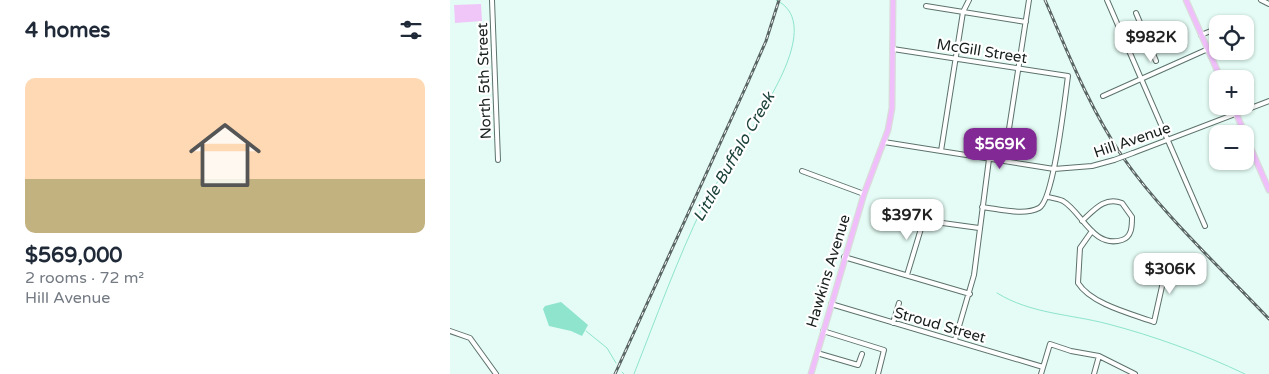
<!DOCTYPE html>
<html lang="en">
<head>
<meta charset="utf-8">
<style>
  body { margin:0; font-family:"Varela Round",sans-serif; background:#f2f2f3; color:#1f2937; height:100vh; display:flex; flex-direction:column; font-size:19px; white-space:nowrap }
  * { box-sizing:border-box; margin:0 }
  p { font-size:16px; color:#747a83 }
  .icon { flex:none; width:28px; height:28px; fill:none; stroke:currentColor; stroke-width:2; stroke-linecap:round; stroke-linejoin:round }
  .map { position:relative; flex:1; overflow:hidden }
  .details { display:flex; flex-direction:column; background:#fff; width:450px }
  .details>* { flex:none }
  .buttons { position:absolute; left:759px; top:15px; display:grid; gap:10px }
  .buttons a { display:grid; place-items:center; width:45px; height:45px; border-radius:10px; background:#fff; box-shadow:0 1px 4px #0004; font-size:25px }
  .price { position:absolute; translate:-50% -42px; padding:0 11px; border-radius:10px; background:#fff; color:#222; font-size:16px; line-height:32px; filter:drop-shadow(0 1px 2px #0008) }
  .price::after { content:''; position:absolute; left:50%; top:30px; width:15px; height:11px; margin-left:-8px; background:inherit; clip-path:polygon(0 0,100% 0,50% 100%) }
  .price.current { background:#832995; color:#fff }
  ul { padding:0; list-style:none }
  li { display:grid; align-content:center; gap:10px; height:265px; padding:0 25px }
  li+li { border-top:1px solid #e0e1e3 }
  li span { display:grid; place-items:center; height:155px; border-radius:10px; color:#555 }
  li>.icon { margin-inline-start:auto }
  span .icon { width:90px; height:90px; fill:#fffc; stroke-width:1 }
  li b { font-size:21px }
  h2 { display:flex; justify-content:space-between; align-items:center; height:60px; padding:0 25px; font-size:21px }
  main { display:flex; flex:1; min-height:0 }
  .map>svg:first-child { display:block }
</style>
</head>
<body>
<main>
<section class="details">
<h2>4 homes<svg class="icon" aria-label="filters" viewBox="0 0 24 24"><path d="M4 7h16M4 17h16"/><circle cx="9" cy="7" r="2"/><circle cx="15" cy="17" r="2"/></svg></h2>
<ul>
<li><span style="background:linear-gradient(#ffd9b3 65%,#c2b280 0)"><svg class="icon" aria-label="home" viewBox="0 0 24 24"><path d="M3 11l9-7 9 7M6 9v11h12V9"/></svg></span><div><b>$569,000</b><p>2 rooms · 72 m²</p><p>Hill Avenue</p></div></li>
</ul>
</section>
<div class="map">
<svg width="819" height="374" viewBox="0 0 819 374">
  <rect width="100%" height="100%" fill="#e4fcf5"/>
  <path fill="#f0c6f9" d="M31 4 32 21 5 23 4 5Z"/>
  <path fill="#8ee4cd" d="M111 302 138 325 132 336 121 331 99 326 93 309 95 306Z"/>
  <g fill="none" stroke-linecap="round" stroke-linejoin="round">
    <path stroke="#8ee4cd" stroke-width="1" d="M547 293C581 314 620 314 658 324 704 336 751 353 795 374
      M136 331 157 348 166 363
      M172 372 174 374
      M184 374C206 318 227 260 253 206 263 184 279 169 292 150 298 141 299 132 305 123 321 96 371 21 326 0"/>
    <defs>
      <path id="minor" d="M42 0 48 160
        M657 0 755 226
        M811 0 819 4
        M476 6 576 22
        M686 13 706 61
        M795 27 799 28
        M751 35 768 28
        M677 46 696 38
        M443 49 618 76C615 97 604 200 589 208 574 216 549 209 532 207
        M653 96 758 49
        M434 142 604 169 642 166 664 160
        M491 151 513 12 519 0
        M683 153 819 101
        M554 161 579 0
        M352 171 414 194
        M598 197C603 198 609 199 613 201 632 212 643 249 672 240 682 237 682 226 682 217L672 203C655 196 644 210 632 221
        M642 231 630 248 628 283C641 304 682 314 704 322L717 264
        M394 257 520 294
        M457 275 473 222 478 221 529 228
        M381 304 593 367
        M443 323 449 303
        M0 331 20 338 46 374
        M373 331 434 350 428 374
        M505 340 524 275 539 159
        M367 353 408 365 412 354
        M591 374 600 344 621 351 649 356 685 374
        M644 374 649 356"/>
      <path id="major" d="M736 0 771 79
        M783 106 795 134
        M795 135 819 190
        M361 374 414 194 438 130 442 108 443 0"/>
    </defs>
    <use href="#minor" stroke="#5d726c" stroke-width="6"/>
    <use href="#major" stroke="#dadbdb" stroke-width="7"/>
    <use href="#minor" stroke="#fff" stroke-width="4"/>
    <use href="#major" stroke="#f0bffb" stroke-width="4.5"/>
    <defs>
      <path id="rail" d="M595 0C618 53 639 107 672 156 712 214 771 268 819 319
        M165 374 298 82 316 41 329 0"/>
    </defs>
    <use href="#rail" stroke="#596663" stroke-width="3"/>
    <use href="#rail" stroke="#fff" stroke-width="1" stroke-dasharray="4" stroke-linecap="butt"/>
    <defs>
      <path id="minor-bridge" d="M664 160 683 153"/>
    </defs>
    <use href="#minor-bridge" stroke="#5d726c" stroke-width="6" stroke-linecap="butt"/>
    <use href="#minor-bridge" stroke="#fff" stroke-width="4"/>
  </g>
  <g text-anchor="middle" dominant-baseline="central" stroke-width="4.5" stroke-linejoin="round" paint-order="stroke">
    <g font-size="15" fill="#171f1d" stroke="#fff">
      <text transform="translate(532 51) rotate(9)">McGill Street</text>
      <text transform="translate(34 81) rotate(-92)">North 5th Street</text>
      <text transform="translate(682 140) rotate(-19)">Hill Avenue</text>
      <text transform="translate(378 271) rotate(-73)">Hawkins Avenue</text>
      <text transform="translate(490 325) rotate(16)">Stroud Street</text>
    </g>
    <g font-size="16" font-style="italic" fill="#1c433a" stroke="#fff">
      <text transform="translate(284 157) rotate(-60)">Little Buffalo Creek</text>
    </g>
  </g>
</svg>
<div class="buttons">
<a><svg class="icon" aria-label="locate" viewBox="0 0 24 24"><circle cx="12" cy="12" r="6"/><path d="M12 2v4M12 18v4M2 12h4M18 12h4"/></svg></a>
<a>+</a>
<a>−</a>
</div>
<b class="price" style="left:701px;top:63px">$982K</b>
<b class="price current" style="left:550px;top:170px">$569K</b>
<b class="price" style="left:457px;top:241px">$397K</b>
<b class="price" style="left:720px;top:295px">$306K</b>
</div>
</main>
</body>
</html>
